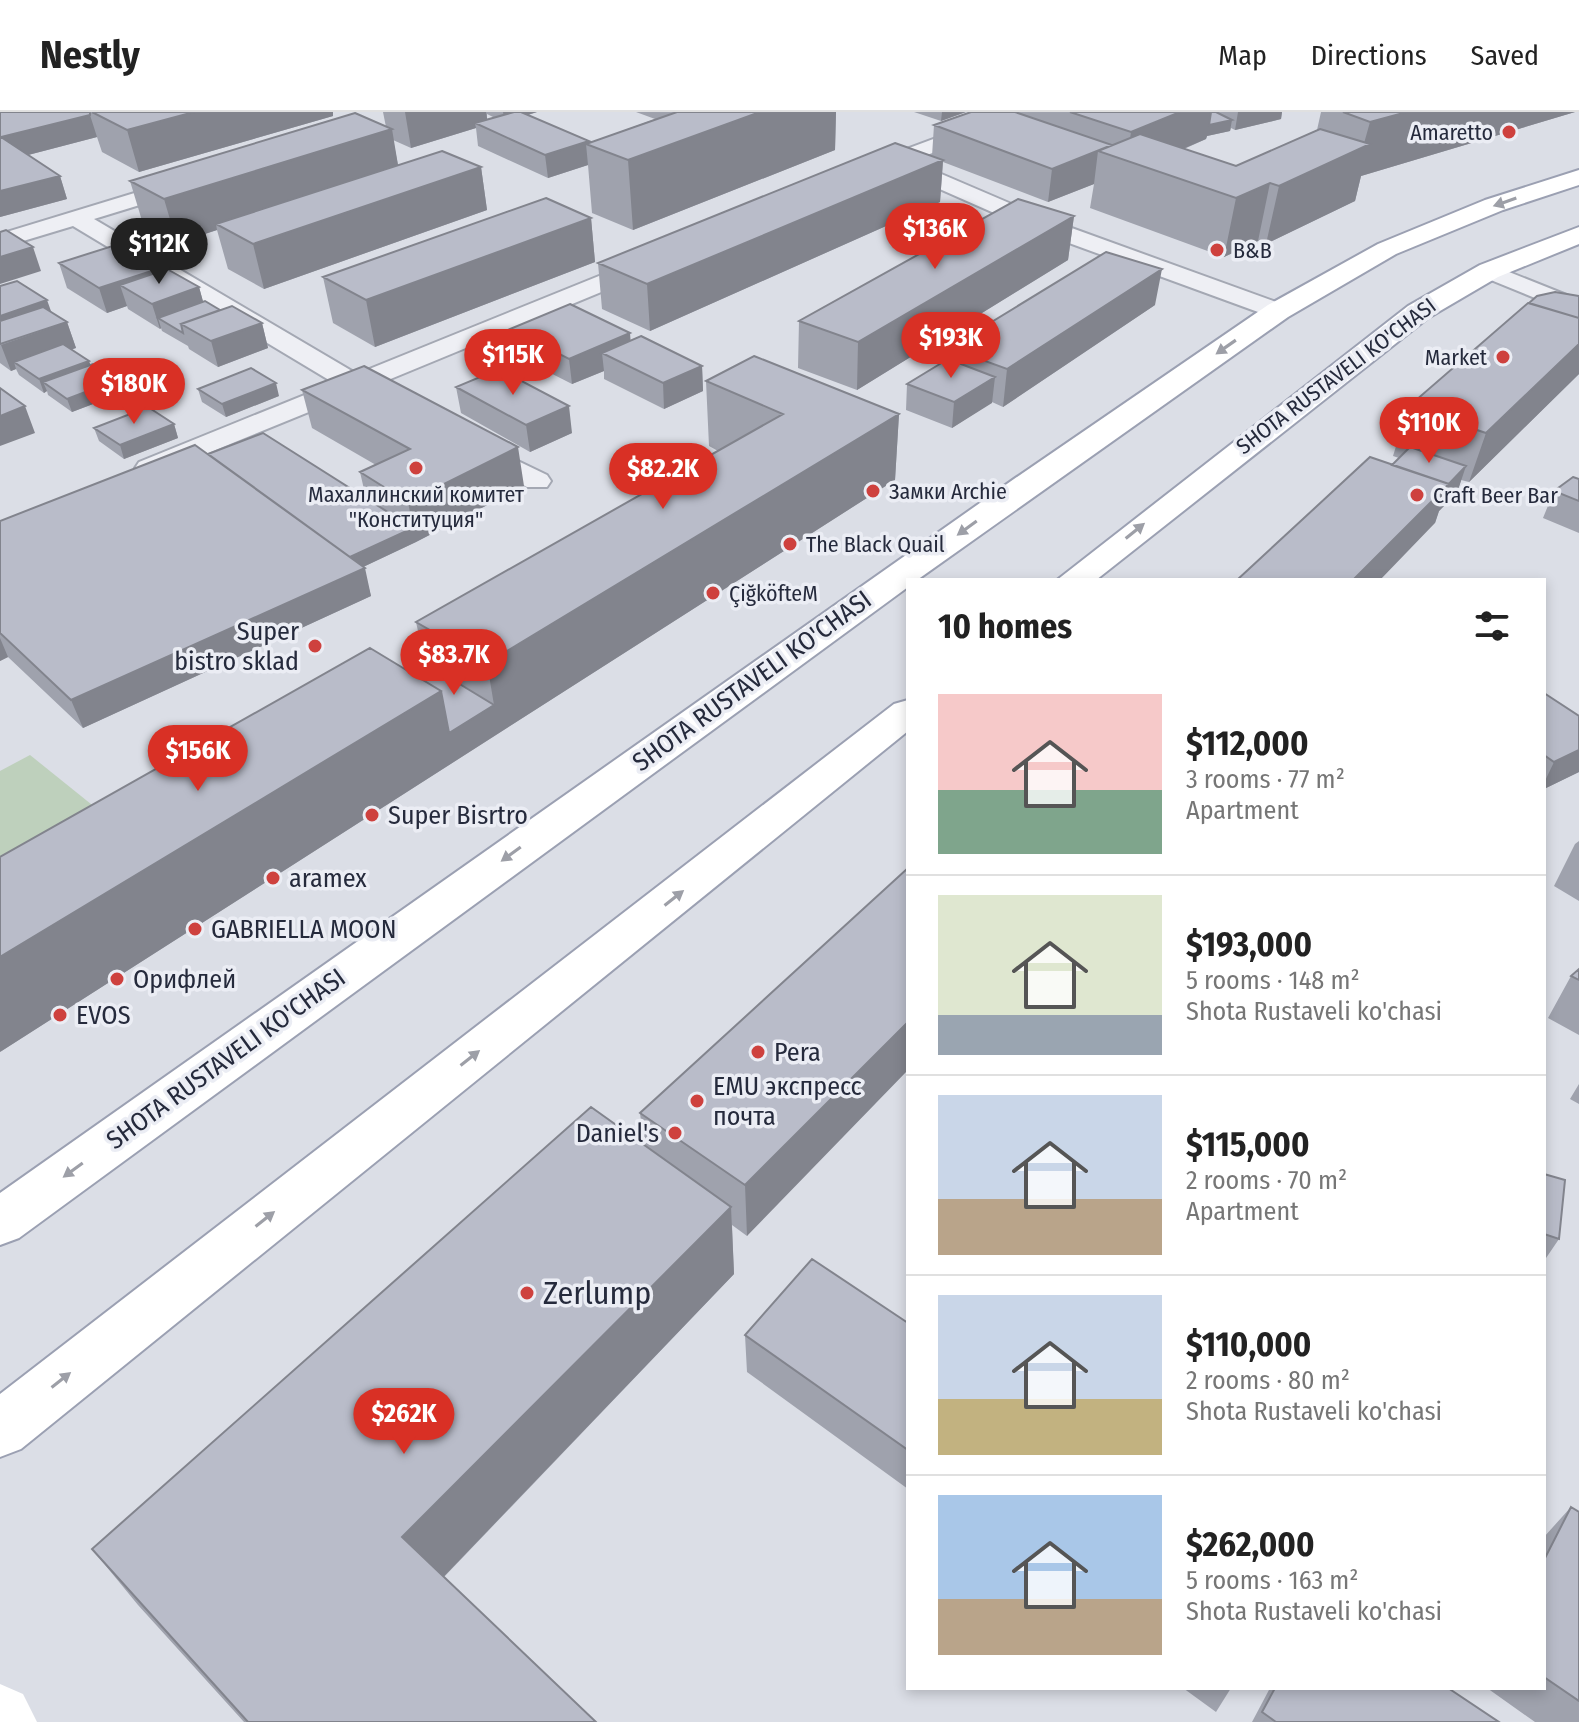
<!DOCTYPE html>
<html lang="en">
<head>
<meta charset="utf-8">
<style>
  body { margin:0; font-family:"Fira Sans Condensed",sans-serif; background:#f2f2f2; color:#222; height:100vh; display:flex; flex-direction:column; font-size:30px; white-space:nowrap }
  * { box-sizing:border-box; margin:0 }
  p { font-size:26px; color:#767676 }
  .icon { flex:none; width:44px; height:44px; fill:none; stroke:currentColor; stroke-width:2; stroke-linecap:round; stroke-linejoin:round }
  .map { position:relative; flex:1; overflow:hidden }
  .details { position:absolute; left:906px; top:466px; width:640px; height:1112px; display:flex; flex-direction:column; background:#fff; border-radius:0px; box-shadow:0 4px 12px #0003 }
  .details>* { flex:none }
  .price { position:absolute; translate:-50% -68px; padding:0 18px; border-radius:28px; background:#d93025; color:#fff; font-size:26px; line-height:52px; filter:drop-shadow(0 2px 4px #0008) }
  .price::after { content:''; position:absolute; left:50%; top:48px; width:24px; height:18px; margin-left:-12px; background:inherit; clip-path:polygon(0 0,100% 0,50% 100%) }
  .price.active { background:#222; color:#fff }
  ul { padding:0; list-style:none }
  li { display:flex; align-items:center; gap:24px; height:200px; padding:0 32px }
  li+li { border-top:2px solid #e0e0e0 }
  li span { display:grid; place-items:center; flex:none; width:224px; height:160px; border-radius:0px; color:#555 }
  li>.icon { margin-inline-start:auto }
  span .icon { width:96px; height:96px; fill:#fffc; stroke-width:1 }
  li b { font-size:34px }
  h2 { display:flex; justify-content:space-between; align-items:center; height:96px; padding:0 32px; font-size:34px }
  header { display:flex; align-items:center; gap:48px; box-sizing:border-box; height:112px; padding:0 40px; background:#fff; border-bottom:2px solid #e0e0e0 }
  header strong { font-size:38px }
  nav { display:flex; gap:44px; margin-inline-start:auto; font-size:28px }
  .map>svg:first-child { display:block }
</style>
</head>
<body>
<header>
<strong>Nestly</strong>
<nav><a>Map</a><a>Directions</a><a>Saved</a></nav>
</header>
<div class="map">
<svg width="1579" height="1610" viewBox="0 0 1579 1610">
  <rect width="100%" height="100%" fill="#dbdee6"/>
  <path fill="#bed0bc" d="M30 643 127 721 0 794V659Z"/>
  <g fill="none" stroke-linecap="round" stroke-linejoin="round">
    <defs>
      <path id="street" d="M1006 0H1034L1031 4 911 49 1044 106 1287 194 1290 199 1287 204H1269L1028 116 892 56 865 65 854 59 858 55Z
        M187 65 195 66 198 71 195 76 94 107 357 262 641 147H657L661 152 657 157 376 273 385 282 381 288 372 290 353 282 149 365 139 362 135 356 139 350 334 271 73 114 0 136V122Z
        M1489 152 1579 188V204L1481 164 1477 159 1481 154Z
        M474 328 547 363 551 369 547 375H527L464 342 460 336 464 330Z"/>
      <path id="primary" d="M1579 58V73L1503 98 1396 142 1288 205 917 468H908V475L19 1126 0 1133V1081L1014 367 1268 193 1378 132 1485 88Z
        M1579 115V132L1498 165 1428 206 1096 468H1057L1408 194 1480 153Z
        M908 588V619L21 1337 0 1345V1282L894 592Z"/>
    </defs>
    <use href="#street" stroke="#a4a8b3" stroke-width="4"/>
    <use href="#primary" stroke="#9ba0b2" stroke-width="4"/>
    <use href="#street" fill="#eeeff4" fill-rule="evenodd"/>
    <path fill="#fff" fill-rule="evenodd" d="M0 1572 23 1582 37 1610H0Z"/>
    <use href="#primary" fill="#fff" fill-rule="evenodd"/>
  </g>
  <path fill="#9fa2ad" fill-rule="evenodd" d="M0 0H333V4L139 60 102 40 97 25 28 43 60 64 67 87 0 105Z
    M383 0H537L528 3 589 29V31L655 7 636 0H836L835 38 633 118 592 101 588 53 548 66 478 34 476 16 411 36 393 28 398 53 481 55 487 98 264 177 228 157 217 118 177 131 143 112 130 69 386 15ZM487 2 495 6 487 8Z
    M914 0H966L941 9Z
    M971 0H1282L1281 7 1235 18 1231 16 1230 19 1207 24 1206 27 1184 37 1236 54 1317 18 1321 0H1575L1361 64 1355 89 1266 132 1258 129 1224 145 1090 96 1094 72 1048 90 943 50 940 90 650 219 602 197 598 151 932 44 934 13Z
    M1074 104 1068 148 857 278 798 256 799 209Z
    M591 106 595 150 375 235 333 211 323 165Z
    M59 151 164 155 165 158 199 175 203 190 220 198 262 211 268 236 218 255 189 237 188 234 162 219 161 216 160 217 128 197 127 194 107 201 67 176Z
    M0 174 51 200 67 210 76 236 71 237 91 253 117 268 122 281 72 300 48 283 47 279 44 281 19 263 16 257 11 259 0 251Z
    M1579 184V262L1469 370 1461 368 1457 381 1439 399 1435 411 1392 353 1399 346 1393 344 1408 295Z
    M1155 193 1003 295 992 290 952 316 906 298 907 272 948 248 949 236Z
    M510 217 631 229 702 254 703 279 664 297 604 267V259L572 272 513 242Z
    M706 269 899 302 895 368 0 940 410 560 425 551 416 510 718 339 709 334Z
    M456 275 572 321 530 340 461 301Z
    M198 277 279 284 226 305 202 290Z
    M302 278 524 374 416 430 363 455 371 484 83 616 8 545 0 549V409L208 342 366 386 360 360 376 353 312 316Z
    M174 312 178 326 124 347 99 329 94 316Z
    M1579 367V421L1543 406 1554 379Z
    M1544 581 1579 660 1544 677Z
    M1579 729V789L1554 774 1575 732Z
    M908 756 747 1124 732 1113 734 1162 444 1465 596 1610H244L138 1493 92 1437 644 1033 640 1001Z
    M1579 857V923L1548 906 1571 864Z
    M1579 972V992L1570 987Z
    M1544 1062 1559 1127 1544 1149Z
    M908 1211V1377L747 1260 745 1223Z
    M1571 1395 1579 1400V1610H1535L1487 1576H1544V1425Z
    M1183 1576H1231L1216 1600Z
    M1270 1576H1448L1499 1610H1252Z"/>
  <path fill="#82848d" d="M194 0H333V4L139 60 127 18Z
    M405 0H486L488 12 475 11 476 16 411 36Z
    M503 0H537L505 10Z
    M760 0H836L835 38 633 118 628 48Z
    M942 0H966L941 9Z
    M1180 0H1211L1232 8 1230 19 1207 24 1206 27 1143 54 1127 49 1131 20Z
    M1238 0H1282L1281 7 1235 18Z
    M1407 0H1575L1361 64 1355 89 1266 132 1279 74 1363 35 1370 10Z
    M90 3 97 25 9 48 1 25Z
    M392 17 399 59 216 112 217 118 177 131 164 87Z
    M589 29V33L586 32 588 53 548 66 545 43Z
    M1098 39 1094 72 1048 90 1052 57Z
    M943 48 940 90 650 219 647 172Z
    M481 55 487 98 264 177 253 132Z
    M60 64 67 87 0 105V79Z
    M1270 71 1258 129 1224 145 1236 86Z
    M1074 104 1068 148 857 278 858 230Z
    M591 106 595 150 375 235 366 188Z
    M33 135 41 159 0 172V145Z
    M164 155 171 179 120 173 127 194 107 201 99 176Z
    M1162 157 1155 193 1003 295 1007 257Z
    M199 175 206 200 158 206 161 216 160 217 152 192Z
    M47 188 56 213 0 232V204Z
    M67 210 76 236 21 255 14 250 16 257 11 259 1 233Z
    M262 211 268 236 218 255 211 229Z
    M630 221 632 246 602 241 604 259 572 272 569 247Z
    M1579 232V262L1469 370 1486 321Z
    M89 249 94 262 43 270 47 279 44 281 39 267Z
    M702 254 703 279 664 297 663 271Z
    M995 265 992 291 952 316 954 290Z
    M117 268 122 281 72 300 67 287Z
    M276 271 279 284 226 305 222 292Z
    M25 294 35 321 0 334V304Z
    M569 294 572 321 530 340 526 313Z
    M899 302 895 368 0 940V845L441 579 494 593 487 551Z
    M174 312 178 326 124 347 120 333Z
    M518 335 524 374 416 430 344 464 341 450 413 416 408 390Z
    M1466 354 1457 381 1439 399 1435 411 1380 468H1353Z
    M365 456 371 484 83 616 71 588Z
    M0 526 8 545 0 549Z
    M1579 638V660L1544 677V671L1554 650Z
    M908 910V958L747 1124 745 1073Z
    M731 1095 734 1162 428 1481 402 1425Z"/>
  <path fill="#b9bcc9" stroke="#82848d" stroke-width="2" d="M0 0H90V3L1 25 60 64 0 79Z
    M92 0H194L127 18Z
    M514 0H521L589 29 545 43 475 11Z
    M677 0H760L628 48 586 32Z
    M971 0H1015L1112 33 1052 57 934 13Z
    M1070 0H1180L1131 20Z
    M1211 0H1216L1232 8 1209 13Z
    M1343 0H1407L1370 10Z
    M355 1 392 17 164 87 130 69Z
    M1320 17 1370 32 1279 74 1270 71 1236 86 1098 39 1140 22 1236 54Z
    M895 31 943 48 647 172 598 151Z
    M442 39 481 55 253 132 216 112Z
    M546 86 591 106 366 188 323 165Z
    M1018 87 1074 104 858 230 799 209Z
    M6 118 33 135 0 145V120Z
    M122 131 164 155 99 176 59 151Z
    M1106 140 1162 157 1007 257 949 236Z
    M167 157 199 175 152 192 120 173Z
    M17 169 47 188 0 204V174Z
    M1555 180 1579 184V206L1529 191 1537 184Z
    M205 189 220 198 181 212 183 221 158 206Z
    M1528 191 1579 206V232L1486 321 1408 295Z
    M570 192 630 221 569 247 510 217Z
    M232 194 262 211 211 229 181 212Z
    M43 195 67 210 0 232V209Z
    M641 224 702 254 663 271 602 241Z
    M63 232 89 249 39 267 14 250Z
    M754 244 899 302 487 551 416 510 783 302 706 269Z
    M948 247 995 265 954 290 907 272Z
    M93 252 117 268 67 287 43 270Z
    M364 254 518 335 408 390 360 360 410 337 302 278Z
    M251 256 276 271 222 292 198 277Z
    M499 257 569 294 526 313 456 275Z
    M0 276 25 294 0 304Z
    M148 295 174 312 120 333 94 316Z
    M263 321 413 416 350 445 208 342Z
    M195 333 365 456 71 588 0 521V409Z
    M1410 335 1466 354 1443 378 1449 372 1392 353Z
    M1370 345 1449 372 1353 468H1237Z
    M1573 365 1579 367V389L1554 379Z
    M370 536 441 579 0 845V745Z
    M425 551 494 593 449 621 441 579 410 560Z
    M1544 581 1579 604V638L1554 650 1544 643Z
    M908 756V910L745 1073 640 1001Z
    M1579 857V868L1571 864Z
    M591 995 731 1095 402 1425 596 1610H248L92 1437Z
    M1544 1062 1565 1068 1559 1127 1544 1122Z
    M812 1147 908 1211V1338L745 1223Z
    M1571 1395 1579 1400V1589L1544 1565V1448Z
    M1275 1576H1448L1499 1610H1276L1262 1600Z"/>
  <defs><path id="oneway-solid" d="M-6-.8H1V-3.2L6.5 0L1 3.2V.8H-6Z" transform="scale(2)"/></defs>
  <g fill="#9d9fa7">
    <use href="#oneway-solid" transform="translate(1505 90) rotate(161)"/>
    <use href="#oneway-solid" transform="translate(1226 235) rotate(145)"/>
    <use href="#oneway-solid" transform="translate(967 416) rotate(144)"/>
    <use href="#oneway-solid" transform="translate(1135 419) rotate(-39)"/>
    <use href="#oneway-solid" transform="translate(511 742) rotate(144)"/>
    <use href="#oneway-solid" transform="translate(674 786) rotate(-38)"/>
    <use href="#oneway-solid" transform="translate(470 946) rotate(-38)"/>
    <use href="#oneway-solid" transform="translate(73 1058) rotate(144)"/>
    <use href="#oneway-solid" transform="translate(265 1107) rotate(-38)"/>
    <use href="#oneway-solid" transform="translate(61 1268) rotate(-38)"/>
  </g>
  <g fill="#ce413e" stroke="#ebedf4" stroke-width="3">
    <circle cx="1509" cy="20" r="8"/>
    <circle cx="1217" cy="138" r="8"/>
    <circle cx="1503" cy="245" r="8"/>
    <circle cx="416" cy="356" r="8"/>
    <circle cx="873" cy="379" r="8"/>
    <circle cx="1417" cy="383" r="8"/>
    <circle cx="790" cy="432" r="8"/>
    <circle cx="713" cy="481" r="8"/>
    <circle cx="315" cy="534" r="8"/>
    <circle cx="372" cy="703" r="8"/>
    <circle cx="273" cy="766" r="8"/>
    <circle cx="195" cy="817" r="8"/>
    <circle cx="117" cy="867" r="8"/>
    <circle cx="60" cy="903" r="8"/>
    <circle cx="758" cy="940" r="8"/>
    <circle cx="697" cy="989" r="8"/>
    <circle cx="675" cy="1021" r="8"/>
    <circle cx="527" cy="1181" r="8"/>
  </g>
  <g text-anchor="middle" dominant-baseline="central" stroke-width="7" stroke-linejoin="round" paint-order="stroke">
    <g font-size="22" fill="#252a3c" stroke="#ebedf4" text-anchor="start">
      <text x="1493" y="20" text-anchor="end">Amaretto</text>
      <text x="1233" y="138">B&amp;B</text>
      <text x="1487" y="245" text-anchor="end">Market</text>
      <text x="889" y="379">Замки Archie</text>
      <text x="416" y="382" text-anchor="middle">Махаллинский комитет<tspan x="416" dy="25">"Конституция"</tspan></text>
      <text x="1433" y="383">Craft Beer Bar</text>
      <text x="806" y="432">The Black Quail</text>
      <text x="729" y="481">ÇiğköfteM</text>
    </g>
    <g font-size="22" fill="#252a3c" stroke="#ebedf4">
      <text transform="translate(1336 264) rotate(-37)">SHOTA RUSTAVELI KO'CHASI</text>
    </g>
    <g font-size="26" fill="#252a3c" stroke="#ebedf4" text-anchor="start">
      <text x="299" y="519" text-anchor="end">Super<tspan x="299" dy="30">bistro sklad</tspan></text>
      <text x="388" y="703">Super Bisrtro</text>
      <text x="289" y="766">aramex</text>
      <text x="211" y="817">GABRIELLA MOON</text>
      <text x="133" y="867">Орифлей</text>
      <text x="76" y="903">EVOS</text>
      <text x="774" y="940">Pera</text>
      <text x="713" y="974">EMU экспресс<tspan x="713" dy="30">почта</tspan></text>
      <text x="659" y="1021" text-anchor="end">Daniel's</text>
    </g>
    <g font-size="26" fill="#252a3c" stroke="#ebedf4">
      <text transform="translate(752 569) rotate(-36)">SHOTA RUSTAVELI KO'CHASI</text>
      <text transform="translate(226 947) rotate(-36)">SHOTA RUSTAVELI KO'CHASI</text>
    </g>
    <g font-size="32" fill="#252a3c" stroke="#ebedf4" text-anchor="start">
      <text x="543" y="1181">Zerlump</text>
    </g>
  </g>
</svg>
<b class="price" style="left:935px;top:159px">$136K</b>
<b class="price active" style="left:159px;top:174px">$112K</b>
<b class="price" style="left:951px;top:268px">$193K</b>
<b class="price" style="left:513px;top:285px">$115K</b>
<b class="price" style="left:134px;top:314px">$180K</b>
<b class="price" style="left:1429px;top:353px">$110K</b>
<b class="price" style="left:663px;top:399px">$82.2K</b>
<b class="price" style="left:454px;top:585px">$83.7K</b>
<b class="price" style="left:198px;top:681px">$156K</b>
<b class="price" style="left:404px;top:1344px">$262K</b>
<section class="details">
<h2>10 homes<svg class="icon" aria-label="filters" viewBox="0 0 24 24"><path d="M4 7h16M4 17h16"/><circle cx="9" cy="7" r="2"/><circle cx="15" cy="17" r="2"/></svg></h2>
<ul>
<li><span style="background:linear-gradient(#f6c9c9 60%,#7fa58c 0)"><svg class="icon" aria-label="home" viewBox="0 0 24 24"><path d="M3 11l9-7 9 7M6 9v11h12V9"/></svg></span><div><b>$112,000</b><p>3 rooms · 77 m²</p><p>Apartment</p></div></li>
<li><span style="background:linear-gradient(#dfe7d0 75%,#9aa5b1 0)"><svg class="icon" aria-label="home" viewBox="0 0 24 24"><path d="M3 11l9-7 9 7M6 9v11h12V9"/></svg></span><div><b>$193,000</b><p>5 rooms · 148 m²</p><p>Shota Rustaveli ko'chasi</p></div></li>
<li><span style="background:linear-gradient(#c9d6e8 65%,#b9a48a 0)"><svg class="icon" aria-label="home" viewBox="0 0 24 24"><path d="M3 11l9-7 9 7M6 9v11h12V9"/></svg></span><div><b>$115,000</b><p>2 rooms · 70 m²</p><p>Apartment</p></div></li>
<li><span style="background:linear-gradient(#c9d6e8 65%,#c2b280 0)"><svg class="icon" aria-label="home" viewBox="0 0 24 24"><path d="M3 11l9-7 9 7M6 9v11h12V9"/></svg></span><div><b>$110,000</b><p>2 rooms · 80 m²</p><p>Shota Rustaveli ko'chasi</p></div></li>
<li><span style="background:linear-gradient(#a9c7e8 65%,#b9a48a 0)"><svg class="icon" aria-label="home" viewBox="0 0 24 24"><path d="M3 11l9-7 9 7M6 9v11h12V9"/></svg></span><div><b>$262,000</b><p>5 rooms · 163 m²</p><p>Shota Rustaveli ko'chasi</p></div></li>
</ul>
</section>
</div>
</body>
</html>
